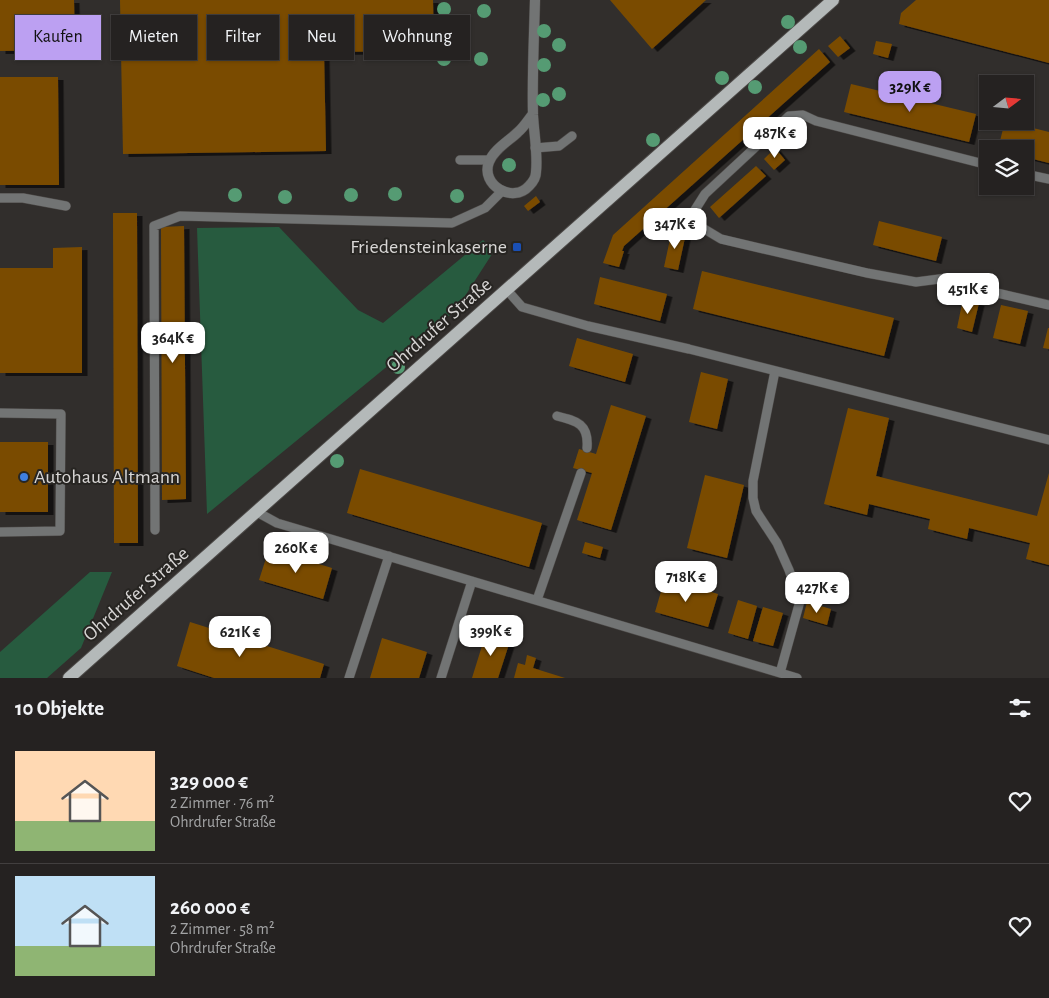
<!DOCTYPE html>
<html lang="de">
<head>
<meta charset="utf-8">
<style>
  body { margin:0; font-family:"Alegreya Sans",sans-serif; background:#2d2a2a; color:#f1f3f6; height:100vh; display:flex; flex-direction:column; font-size:19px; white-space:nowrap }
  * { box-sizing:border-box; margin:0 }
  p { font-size:16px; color:#a3a4a5 }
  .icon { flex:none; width:28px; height:28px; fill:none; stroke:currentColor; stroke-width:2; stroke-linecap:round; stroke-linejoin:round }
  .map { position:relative; height:678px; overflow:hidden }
  .sheet { display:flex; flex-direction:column; background:#252221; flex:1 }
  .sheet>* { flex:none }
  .hud { position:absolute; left:15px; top:15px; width:500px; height:45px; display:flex; gap:10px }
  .needle { width:32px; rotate:74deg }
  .fabs { position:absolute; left:979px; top:75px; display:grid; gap:10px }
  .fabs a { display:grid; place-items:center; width:55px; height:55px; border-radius:0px; background:#252221; box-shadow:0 1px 4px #0004,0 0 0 1px #423f3f; font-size:25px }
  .price { position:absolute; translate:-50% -42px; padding:0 11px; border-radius:10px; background:#fff; color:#222; font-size:16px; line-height:32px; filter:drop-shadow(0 1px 2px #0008) }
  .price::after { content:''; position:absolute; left:50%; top:30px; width:15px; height:11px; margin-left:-8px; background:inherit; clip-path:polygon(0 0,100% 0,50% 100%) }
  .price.active { background:#bca0f2; color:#111 }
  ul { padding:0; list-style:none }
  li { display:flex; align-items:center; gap:15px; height:125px; padding:0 15px }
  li+li { border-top:1px solid #423f3f }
  li span { display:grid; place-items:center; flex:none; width:140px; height:100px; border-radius:0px; color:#555 }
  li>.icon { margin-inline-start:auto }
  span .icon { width:60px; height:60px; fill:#fffc; stroke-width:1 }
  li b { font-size:21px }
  h2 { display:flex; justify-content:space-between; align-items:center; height:60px; padding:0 15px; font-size:21px }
  .tag { padding:0 18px; border-radius:0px; background:#252221; box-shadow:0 1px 4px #0004,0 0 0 1px #423f3f; font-size:18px; line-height:45px }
  .tag.active { background:#bca0f2; color:#111 }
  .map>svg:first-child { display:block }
</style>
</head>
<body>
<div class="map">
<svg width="1049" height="678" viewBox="0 0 1049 678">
  <defs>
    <filter id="shadow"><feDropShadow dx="5.5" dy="3" stdDeviation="0" flood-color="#0009"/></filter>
  </defs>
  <rect width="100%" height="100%" fill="#312e2c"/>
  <path fill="#275b3f" d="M279 227 358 310 383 323 483 240 494 251 456 310 207 514 197 228Z
    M90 572H112L81 648 47 678H0V652Z"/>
  <path fill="#7a4c01" filter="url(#shadow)" d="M0 0H74L75 50 0 51Z
    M120 0H433L434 51 324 52 326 151 123 154Z
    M610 0H706L652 49Z
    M916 0H1049V63L899 24 901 13Z
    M840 36 850 48 838 57 828 46Z
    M876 41 892 44 888 58 873 54Z
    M819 49 830 62 624 246 622 251H624L619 267 603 263 613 235Z
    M0 77H58L59 185H0Z
    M851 84 976 114 969 142 844 112Z
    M1005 121 1049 132V163L1025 157V149H998Z
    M775 148 785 160 774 170 764 159Z
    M756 166 766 176 719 218 710 207Z
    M536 196 540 202 528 211 524 206Z
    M113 213H137L138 543H114Z
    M879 221 942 237 936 261 873 245Z
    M184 226 186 499 162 500 161 227Z
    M672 230 686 233 678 270 664 267Z
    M82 247V373H0V268H53V248Z
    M702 271 894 318 884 356 693 309Z
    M600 277 667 294 660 321 594 304Z
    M963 299 979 303 972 332 957 328Z
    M1001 305 1028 311 1020 344 993 338Z
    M1048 328H1049V349L1043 348Z
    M577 338 633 354 625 382 569 366Z
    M701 372 728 379 717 429 689 422Z
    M611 405 646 416 611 530 577 520 592 473 573 468 579 449 596 454Z
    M848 408 889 418 876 476 1037 516 1049 473V565L1026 559 1030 543 969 528 967 539 928 529 930 519 869 504 867 515 824 504Z
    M0 442H48V512H0Z
    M360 469 542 523 529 567 347 513Z
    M705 475 744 485 727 558 687 548Z
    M585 542 603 547 600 558 582 553Z
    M269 549 332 568 323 599 259 580Z
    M665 578 718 594 708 627 655 612Z
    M738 600 757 606 748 639 728 633Z
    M807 602 831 609 827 625 803 618Z
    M763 607 783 613 773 646 753 641Z
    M190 622 324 664 320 678H214L177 666Z
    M486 633 510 641 498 678H472Z
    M382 638 427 652 419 678H370Z
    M527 655 536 658 533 668 565 678H514L518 663 525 665Z"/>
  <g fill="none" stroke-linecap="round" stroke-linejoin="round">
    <defs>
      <path id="lane" d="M535 148 559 146 572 136
        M460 160H489
        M988 165 816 121 803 115 789 116 705 194 693 213 701 227 721 239 867 273 916 282 947 278 967 286 1049 305
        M1025 174 1049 179
        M0 198H23L66 206
        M507 290 522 307 588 326 689 349 1049 440
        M775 371 753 481V498L756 511 777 543 789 570 800 601 780 673
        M0 413 61 414 60 531 0 532
        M557 416C577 421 589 424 587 448
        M257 512 277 523 797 678
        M155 530 154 226 180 216 452 223 485 208 502 191
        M537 600 581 473
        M349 678 389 556
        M441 678 472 581"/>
      <path id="street" d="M533 114C528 120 524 127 518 132 509 141 494 149 489 162 480 185 513 204 529 186 533 182 536 177 536 172 538 154 534 134 533 115 532 77 534 38 535 0"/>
      <path id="primary" d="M69 678 833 0"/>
    </defs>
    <use href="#lane" stroke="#4c4947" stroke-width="10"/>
    <use href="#street" stroke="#4c4947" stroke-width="11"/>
    <use href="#primary" stroke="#4c4947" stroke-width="14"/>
    <use href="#lane" stroke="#727474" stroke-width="9"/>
    <use href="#street" stroke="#727474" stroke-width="10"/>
    <use href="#primary" stroke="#b4b9b9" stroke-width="12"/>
  </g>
  <g fill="#559b73">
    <circle cx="444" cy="9" r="7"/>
    <circle cx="484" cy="11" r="7"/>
    <circle cx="788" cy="22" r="7"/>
    <circle cx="544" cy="31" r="7"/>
    <circle cx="559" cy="45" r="7"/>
    <circle cx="800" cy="47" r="7"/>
    <circle cx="444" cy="59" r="7"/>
    <circle cx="481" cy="59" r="7"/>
    <circle cx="544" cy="65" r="7"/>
    <circle cx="722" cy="78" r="7"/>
    <circle cx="755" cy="87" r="7"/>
    <circle cx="559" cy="94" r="7"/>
    <circle cx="543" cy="100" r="7"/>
    <circle cx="653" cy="140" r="7"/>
    <circle cx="509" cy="165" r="7"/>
    <circle cx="395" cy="194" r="7"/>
    <circle cx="235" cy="195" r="7"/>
    <circle cx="351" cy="195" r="7"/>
    <circle cx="457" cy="196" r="7"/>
    <circle cx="285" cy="197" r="7"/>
    <circle cx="398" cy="367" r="7"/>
    <circle cx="337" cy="461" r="7"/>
  </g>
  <rect fill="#1a4fb4" stroke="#272522" stroke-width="2" x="512" y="242" width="10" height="10" rx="2.5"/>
  <circle fill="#3f7fe0" stroke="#272522" stroke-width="2" cx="24" cy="477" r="5"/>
  <g text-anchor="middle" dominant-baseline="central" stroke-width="4" stroke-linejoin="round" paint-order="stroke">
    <g font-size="20" fill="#d8d6d5" stroke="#272522" text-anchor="end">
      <text x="507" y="247">Friedensteinkaserne</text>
      <text x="34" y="477" text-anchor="start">Autohaus Altmann</text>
    </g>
    <g font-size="20" fill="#d8d6d5" stroke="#272522">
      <text transform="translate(439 325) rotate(-41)">Ohrdrufer Straße</text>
      <text transform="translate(136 594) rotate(-41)">Ohrdrufer Straße</text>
    </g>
  </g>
</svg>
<div class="fabs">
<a><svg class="needle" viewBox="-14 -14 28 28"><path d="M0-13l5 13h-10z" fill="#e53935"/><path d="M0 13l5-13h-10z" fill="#a3a4a5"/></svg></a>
<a><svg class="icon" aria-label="layers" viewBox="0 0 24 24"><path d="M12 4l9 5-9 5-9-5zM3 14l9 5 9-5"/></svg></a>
</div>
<b class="price active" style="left:910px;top:113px">329K €</b>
<b class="price" style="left:775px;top:159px">487K €</b>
<b class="price" style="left:675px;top:250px">347K €</b>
<b class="price" style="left:968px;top:315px">451K €</b>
<b class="price" style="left:173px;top:364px">364K €</b>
<b class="price" style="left:296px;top:574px">260K €</b>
<b class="price" style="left:686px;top:603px">718K €</b>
<b class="price" style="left:817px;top:614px">427K €</b>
<b class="price" style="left:491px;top:657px">399K €</b>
<b class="price" style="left:240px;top:658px">621K €</b>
<div class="hud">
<a class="tag active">Kaufen</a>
<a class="tag">Mieten</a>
<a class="tag">Filter</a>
<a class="tag">Neu</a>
<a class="tag">Wohnung</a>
</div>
</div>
<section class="sheet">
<h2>10 Objekte<svg class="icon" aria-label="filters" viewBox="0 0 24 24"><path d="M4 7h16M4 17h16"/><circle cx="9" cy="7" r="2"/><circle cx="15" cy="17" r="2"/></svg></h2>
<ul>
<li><span style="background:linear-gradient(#ffd9b3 70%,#8fb573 0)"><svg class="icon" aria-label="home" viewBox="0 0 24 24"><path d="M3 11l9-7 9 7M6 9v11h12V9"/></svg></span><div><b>329 000 €</b><p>2 Zimmer · 76 m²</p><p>Ohrdrufer Straße</p></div><svg class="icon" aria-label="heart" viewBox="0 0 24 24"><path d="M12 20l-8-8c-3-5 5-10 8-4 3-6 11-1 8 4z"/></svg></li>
<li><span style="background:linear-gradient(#bfe0f5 70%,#8fb573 0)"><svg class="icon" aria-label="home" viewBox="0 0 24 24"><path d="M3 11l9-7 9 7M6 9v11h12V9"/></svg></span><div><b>260 000 €</b><p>2 Zimmer · 58 m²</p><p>Ohrdrufer Straße</p></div><svg class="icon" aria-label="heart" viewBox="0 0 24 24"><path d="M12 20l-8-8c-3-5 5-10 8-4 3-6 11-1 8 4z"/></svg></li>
</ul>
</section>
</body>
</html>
